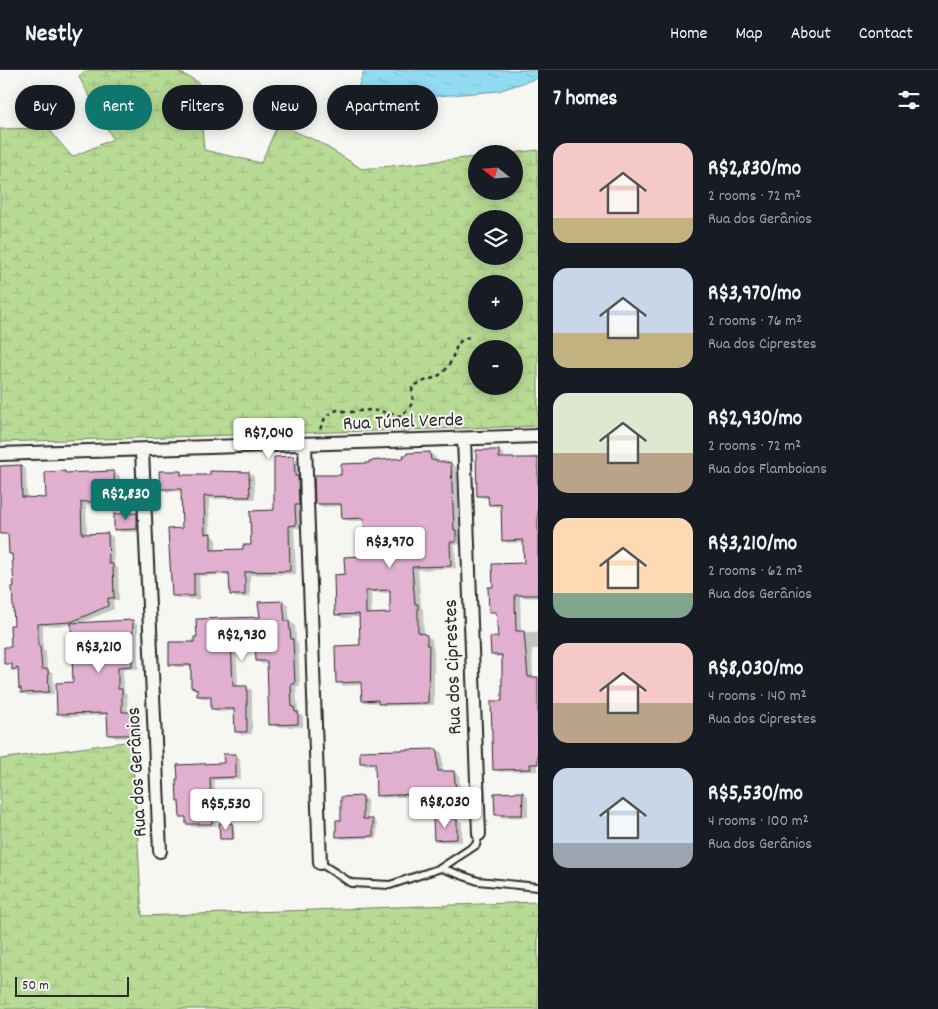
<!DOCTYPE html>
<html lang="en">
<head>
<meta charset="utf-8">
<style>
  body { margin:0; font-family:Dekko,sans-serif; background:#20242c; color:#f1f3f6; height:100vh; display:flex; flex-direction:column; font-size:19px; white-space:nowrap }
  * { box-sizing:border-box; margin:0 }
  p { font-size:16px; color:#9ea1a6 }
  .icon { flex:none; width:28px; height:28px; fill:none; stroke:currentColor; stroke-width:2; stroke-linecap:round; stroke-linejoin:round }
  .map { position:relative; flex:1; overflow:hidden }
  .details { display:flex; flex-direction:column; background:#171b24; width:400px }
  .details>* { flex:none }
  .hud { position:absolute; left:15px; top:15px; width:448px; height:45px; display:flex; gap:10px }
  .needle { width:32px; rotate:287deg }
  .controls { position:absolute; left:468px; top:75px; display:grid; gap:10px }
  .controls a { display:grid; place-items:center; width:55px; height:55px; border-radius:50%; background:#171b24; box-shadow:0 2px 12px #0003; font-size:25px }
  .scale { position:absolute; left:15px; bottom:12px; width:114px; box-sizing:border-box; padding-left:5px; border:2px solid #2b2b2b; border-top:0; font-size:14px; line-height:18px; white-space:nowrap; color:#2b2b2b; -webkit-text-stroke:4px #f6f6f2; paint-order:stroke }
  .price { position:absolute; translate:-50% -42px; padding:0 11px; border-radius:5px; background:#fff; color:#222; font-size:16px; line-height:32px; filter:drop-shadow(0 1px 2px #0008) }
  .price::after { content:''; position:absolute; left:50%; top:30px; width:15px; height:11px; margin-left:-8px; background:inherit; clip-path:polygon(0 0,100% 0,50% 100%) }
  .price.on { background:#0f766e; color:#fff }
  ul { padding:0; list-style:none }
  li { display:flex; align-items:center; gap:15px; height:125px; padding:0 15px }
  li span { display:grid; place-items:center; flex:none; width:140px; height:100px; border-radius:15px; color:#555 }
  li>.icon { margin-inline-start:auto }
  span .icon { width:60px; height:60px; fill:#fffc; stroke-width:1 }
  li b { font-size:21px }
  h2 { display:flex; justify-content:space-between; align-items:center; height:60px; padding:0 15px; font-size:21px }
  .chip { padding:0 18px; border-radius:22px; background:#171b24; box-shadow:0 2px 12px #0003; font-size:18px; line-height:45px }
  .chip.on { background:#0f766e; color:#fff }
  header { display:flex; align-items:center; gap:30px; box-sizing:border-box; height:70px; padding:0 25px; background:#171b24; border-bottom:1px solid #363941 }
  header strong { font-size:24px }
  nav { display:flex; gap:28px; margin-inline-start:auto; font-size:18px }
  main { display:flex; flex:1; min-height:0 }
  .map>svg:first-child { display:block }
</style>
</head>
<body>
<header>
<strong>Nestly</strong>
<nav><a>Home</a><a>Map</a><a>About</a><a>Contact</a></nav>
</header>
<main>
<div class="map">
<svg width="538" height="939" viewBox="0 0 538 939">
  <defs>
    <pattern id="wetland-marsh" width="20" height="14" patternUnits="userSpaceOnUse" patternTransform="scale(1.25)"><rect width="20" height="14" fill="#b7da94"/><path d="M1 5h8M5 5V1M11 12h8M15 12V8" fill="none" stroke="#9ebb80"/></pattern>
    <pattern id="water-ripples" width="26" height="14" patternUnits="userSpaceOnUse" patternTransform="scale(1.25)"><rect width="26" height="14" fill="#92dcf3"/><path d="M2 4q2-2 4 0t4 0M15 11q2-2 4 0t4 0" fill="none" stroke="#7ebdd0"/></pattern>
  </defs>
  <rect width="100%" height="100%" fill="#f6f6f2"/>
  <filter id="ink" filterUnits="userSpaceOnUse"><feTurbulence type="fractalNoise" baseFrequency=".02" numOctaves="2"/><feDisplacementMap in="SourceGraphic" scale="10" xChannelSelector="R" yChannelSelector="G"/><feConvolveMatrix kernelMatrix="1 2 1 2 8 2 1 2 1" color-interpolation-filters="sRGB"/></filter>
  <g filter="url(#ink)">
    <path fill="url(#wetland-marsh)" stroke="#718260" fill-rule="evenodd" d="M85 0H175L198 12 204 80 261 93 278 54 319 72 362 99 476 87V121H514V84H503L538 80V356L0 372V59L48 58 72 87 113 69 79 7ZM476 149H514V186H476ZM476 214H514V251H476ZM476 279H514V316H476Z
      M132 671 142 846 538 832V939H0V689Z"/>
    <path fill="url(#water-ripples)" stroke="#6995a3" d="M364 0H538V8L498 21 367 32 358 18Z"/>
    <path fill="#0003" fill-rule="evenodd" d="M498 381 504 384V389H529V387L538 386V528L520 527 521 562H538V579H532L533 608H538V701L500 702 494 699 503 632V587H497L492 584 499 568 498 544 490 541 494 518 525 495 524 473H508L503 470 502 437H496L490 434V428H483L478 425Z
      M430 383 436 387V392L451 394 457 397 459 464 461 465 462 474 455 475 456 498 418 500 421 537 423 539 424 565 432 569 433 578 434 579V635L385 636 379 633H369L363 630 362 615 343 616 338 612 362 576 360 547 342 548 337 544 346 506 362 488 366 477V451H349L343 448V436L322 437 316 434 342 406ZM371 523H391L392 544 372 545Z
      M275 388H294L300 391 304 437H301V458H294L296 504 250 505V527L237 528 231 525V505L199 506 200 529H179L173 526 184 460 183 421 167 422 161 418 180 402 186 406 249 403 254 406 255 429H209L210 465 216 468V481L245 480 252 476 275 442Z
      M21 396 26 399 27 429H47V403L65 402 69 404 114 402 120 406 121 433 86 435 87 465 107 464 113 467 114 496 118 498 119 530H113L114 539 80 553 132 551 138 555V599H123L124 622 127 624 128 643H135L141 646V667L116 668 110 665 108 645 64 647 59 643 74 613 72 555 43 556V579L46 581 47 600 53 603 54 624 28 626 23 622 22 619 20 618 19 603 13 600V596L5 593 12 578 15 556V517L14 485 10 483 9 466 2 463Z
      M136 445 142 448V462H121L116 459Z
      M283 532 288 535 290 552 295 555 296 572 298 573 300 616 296 617 298 640 300 642V645L303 647V657H276L271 654 268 594H262L257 591 256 572 236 573 238 617H246L252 620V664L241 665 236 661 235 641 218 642 212 638V629H204L198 626V620L192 617V597H176L171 594 195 573 261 548Z
      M437 680 442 683 443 702H454L459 705 461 724 383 728 378 725 376 695 366 696 361 693V682Z
      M235 685 240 688 241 709 214 710 217 756 192 757 187 754V749L182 746 181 732 178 731Z
      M523 723 528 726V747L502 748 496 744 495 724Z
      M363 727 367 730 368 750H372L377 753V768L342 769 337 766 342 751Z
      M456 749 462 752V772H441L436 769Z
      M232 754 234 755 235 769 221 768Z"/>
    <path fill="#e1b0d0" stroke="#2b2b2b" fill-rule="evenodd" d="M476 380H499V388H538V525H515L516 561H524L528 607H538V694H530L531 699 493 700 491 631H502V585H491L490 567H498L496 542H489L488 517H493L492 494 524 493 523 470 502 471 501 434 489 435 488 426H477Z
      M430 382 431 390 451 393 454 460H456V472H450L451 496 412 497 415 534H418V562L427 565V575H429L428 633 378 634V630L362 631 361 612 336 613 335 576 360 575 359 544 335 545 334 505 345 504 344 487 361 486 360 476 365 475 364 448 342 449 341 434H315L314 405H341V394L369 393V391L404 388 403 385H407V383ZM390 520V543L366 544V521Z
      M294 386 295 406H298L299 435H295L296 455 289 456 290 501 245 502V525H230L229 503 194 504V526H172L168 459 182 458 181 419H160L159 401H181V405H210V401L249 402 250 427 204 426 205 464 211 463V480L243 479V475H251L250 441 274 440V387Z
      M21 395 22 427 46 428 45 402 65 401V403L114 401 115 431 81 432 82 464 108 463 109 494H113L114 528H108V536L71 552 38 554V576H40L42 599H48L49 622 21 623V618L19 619 18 598 12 600V594H4V577H11L10 555H14L12 517 14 516 12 484H9L8 464H0V396Z
      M137 443V459L114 460V444Z
      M283 531 285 551H289L291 569H293L295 614H291L292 637H294L295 642H298V654L269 655 267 591H256L255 570H231L233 616H247V662H235L234 639H211V626H197V619L191 617V595H169V572H194V567H197L196 549 260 547 258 532Z
      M133 550 132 596 118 597V619H122V642H135L136 665H108L107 643 57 644 56 613 73 612 71 553Z
      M437 679 438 701H454L456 722 376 726 375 693H360V681Z
      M223 684H236V707L210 708 212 754H186V747H180L179 731H177L176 709H178L177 695 224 693Z
      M523 722 522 745H495L494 723Z
      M363 726V749H373V766L336 767V750H341V727Z
      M457 748V769L434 770 433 749Z
      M219 753H232L233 769H220Z"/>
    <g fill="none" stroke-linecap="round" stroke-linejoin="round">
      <defs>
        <path id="service" d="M320 793 351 813 390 815 441 798 476 775 479 764
          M441 798 478 811 538 817"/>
        <path id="minor" d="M464 369 479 764
          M305 375 320 793
          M142 381 160 781
          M0 384 538 366"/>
      </defs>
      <use href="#service" stroke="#2b2b2b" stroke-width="10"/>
      <use href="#minor" stroke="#2b2b2b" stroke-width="16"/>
      <path stroke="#2b2b2b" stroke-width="2.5" stroke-dasharray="4 4" stroke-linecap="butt" d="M320 359 326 346 337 340 351 342 370 340 391 343 399 346C412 339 414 332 412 318 423 308 437 311 446 299 456 288 453 269 470 267"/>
      <use href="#service" stroke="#f6f6f2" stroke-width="6"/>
      <use href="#minor" stroke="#f6f6f2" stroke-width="12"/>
    </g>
  </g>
  <g text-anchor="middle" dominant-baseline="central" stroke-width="4" stroke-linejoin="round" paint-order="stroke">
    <g font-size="20" fill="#2b2b2b" stroke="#f6f6f2">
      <text transform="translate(403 353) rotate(-2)">Rua Túnel Verde</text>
      <text transform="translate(454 597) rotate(-92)">Rua dos Ciprestes</text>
      <text transform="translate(138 702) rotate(-93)">Rua dos Gerânios</text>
    </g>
  </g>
</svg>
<div class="controls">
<a><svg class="needle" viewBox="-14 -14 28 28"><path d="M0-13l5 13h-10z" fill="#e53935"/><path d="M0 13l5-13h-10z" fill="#9ea1a6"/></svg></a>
<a><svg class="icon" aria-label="layers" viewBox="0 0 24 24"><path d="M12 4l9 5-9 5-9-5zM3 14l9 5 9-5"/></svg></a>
<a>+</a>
<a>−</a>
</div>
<div class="scale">50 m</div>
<b class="price" style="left:269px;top:390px">R$7,040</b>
<b class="price on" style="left:126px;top:451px">R$2,830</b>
<b class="price" style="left:390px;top:499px">R$3,970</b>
<b class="price" style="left:242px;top:592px">R$2,930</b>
<b class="price" style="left:99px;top:604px">R$3,210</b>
<b class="price" style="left:445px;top:759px">R$8,030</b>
<b class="price" style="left:226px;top:761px">R$5,530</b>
<div class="hud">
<a class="chip">Buy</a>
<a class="chip on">Rent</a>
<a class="chip">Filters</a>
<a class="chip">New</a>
<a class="chip">Apartment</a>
</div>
</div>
<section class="details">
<h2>7 homes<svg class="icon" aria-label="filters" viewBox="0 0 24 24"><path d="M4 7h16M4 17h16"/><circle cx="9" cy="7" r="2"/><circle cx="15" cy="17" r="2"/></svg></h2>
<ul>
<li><span style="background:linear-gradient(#f6c9c9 75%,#c2b280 0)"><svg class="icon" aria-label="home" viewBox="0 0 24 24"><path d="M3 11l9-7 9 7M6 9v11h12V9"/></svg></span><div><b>R$2,830/mo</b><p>2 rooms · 72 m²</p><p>Rua dos Gerânios</p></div></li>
<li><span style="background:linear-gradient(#c9d6e8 65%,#c2b280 0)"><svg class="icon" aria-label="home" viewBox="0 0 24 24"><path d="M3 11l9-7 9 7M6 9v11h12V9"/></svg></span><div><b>R$3,970/mo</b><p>2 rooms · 76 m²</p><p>Rua dos Ciprestes</p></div></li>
<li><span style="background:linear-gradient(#dfe7d0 60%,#b9a48a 0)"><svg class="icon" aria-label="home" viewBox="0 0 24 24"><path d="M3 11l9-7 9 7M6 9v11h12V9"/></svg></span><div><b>R$2,930/mo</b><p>2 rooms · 72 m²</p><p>Rua dos Flamboians</p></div></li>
<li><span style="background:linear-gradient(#ffd9b3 75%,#7fa58c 0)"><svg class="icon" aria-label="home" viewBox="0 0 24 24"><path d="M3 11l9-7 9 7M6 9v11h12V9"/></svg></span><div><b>R$3,210/mo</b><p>2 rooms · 62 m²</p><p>Rua dos Gerânios</p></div></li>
<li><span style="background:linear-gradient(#f6c9c9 60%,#b9a48a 0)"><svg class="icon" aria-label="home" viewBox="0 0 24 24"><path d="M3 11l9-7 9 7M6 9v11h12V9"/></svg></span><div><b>R$8,030/mo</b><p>4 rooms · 140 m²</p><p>Rua dos Ciprestes</p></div></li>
<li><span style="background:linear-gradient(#c9d6e8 75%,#9aa5b1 0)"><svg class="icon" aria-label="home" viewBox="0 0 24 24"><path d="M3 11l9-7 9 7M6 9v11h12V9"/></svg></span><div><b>R$5,530/mo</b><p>4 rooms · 100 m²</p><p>Rua dos Gerânios</p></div></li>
</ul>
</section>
</main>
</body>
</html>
